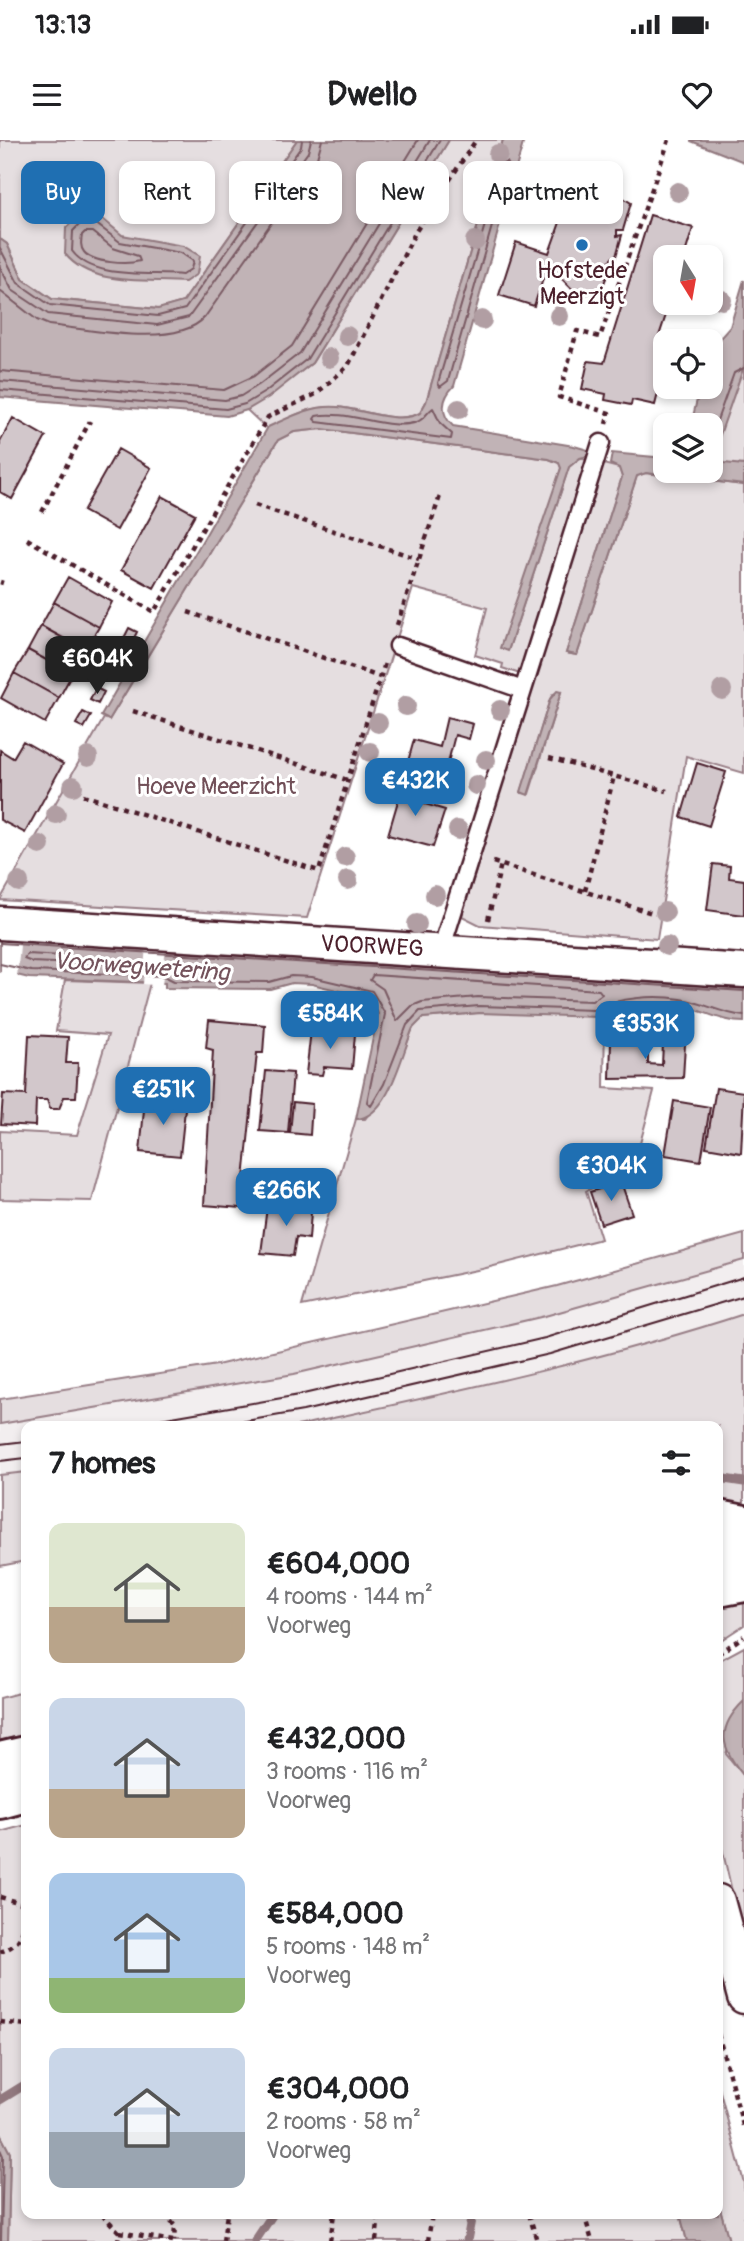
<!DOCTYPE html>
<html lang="en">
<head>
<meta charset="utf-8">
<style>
  body { margin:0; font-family:Pangolin,sans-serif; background:#f6f6f6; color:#202124; height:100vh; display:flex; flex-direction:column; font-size:26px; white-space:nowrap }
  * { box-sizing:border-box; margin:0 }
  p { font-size:23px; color:#757577 }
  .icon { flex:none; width:38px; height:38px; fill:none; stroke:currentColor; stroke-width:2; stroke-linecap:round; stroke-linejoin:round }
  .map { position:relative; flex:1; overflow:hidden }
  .side { position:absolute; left:21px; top:1281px; width:702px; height:798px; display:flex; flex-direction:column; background:#fff; border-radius:14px; box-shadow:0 4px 10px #0003 }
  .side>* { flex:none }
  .hud { position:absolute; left:21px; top:21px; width:704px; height:63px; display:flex; gap:14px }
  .needle { width:46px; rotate:169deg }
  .tools { position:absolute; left:653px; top:105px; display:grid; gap:14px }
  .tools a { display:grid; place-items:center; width:70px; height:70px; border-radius:14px; background:#fff; box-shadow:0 4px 10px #0003; font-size:35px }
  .price { position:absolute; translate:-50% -60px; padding:0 16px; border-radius:14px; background:#1f6fb2; color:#fff; font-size:23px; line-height:46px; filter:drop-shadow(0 2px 4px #0008) }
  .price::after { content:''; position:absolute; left:50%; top:42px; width:21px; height:16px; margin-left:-10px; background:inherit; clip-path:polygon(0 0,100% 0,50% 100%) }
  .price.on { background:#222; color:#fff }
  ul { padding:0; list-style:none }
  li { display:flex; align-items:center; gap:21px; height:175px; padding:0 28px }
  li span { display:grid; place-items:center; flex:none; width:196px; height:140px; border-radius:14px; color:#555 }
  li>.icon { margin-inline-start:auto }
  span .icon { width:84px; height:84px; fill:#fffc; stroke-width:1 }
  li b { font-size:30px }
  h2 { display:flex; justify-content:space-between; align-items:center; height:84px; padding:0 28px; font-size:30px }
  .tag { padding:0 24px; border-radius:14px; background:#fff; box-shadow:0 4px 10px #0003; font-size:24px; line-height:63px }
  .tag.on { background:#1f6fb2; color:#fff }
  .status { display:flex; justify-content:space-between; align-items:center; height:49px; padding:0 35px; background:#fff; direction:ltr }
  .status svg { height:19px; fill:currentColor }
  header { display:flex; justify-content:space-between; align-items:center; height:91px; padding:0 28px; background:#fff; font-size:32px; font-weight:800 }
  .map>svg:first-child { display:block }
</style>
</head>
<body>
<div class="status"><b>13:13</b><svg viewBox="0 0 49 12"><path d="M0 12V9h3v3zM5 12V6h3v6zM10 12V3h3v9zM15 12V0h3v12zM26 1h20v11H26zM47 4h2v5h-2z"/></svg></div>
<header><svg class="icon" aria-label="menu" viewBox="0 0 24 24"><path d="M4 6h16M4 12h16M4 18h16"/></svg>Dwello<svg class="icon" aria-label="heart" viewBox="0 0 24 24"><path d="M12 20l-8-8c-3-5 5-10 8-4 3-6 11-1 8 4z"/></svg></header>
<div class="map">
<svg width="744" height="2101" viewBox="0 0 744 2101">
  <rect width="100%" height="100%" fill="#fff"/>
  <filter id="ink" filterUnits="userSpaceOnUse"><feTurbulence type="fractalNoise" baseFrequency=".0143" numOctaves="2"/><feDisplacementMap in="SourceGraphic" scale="14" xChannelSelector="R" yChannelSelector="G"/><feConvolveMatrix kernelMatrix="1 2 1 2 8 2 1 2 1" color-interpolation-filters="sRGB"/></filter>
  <g filter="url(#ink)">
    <path fill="#f2eeef" d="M744 1120V1174L670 1198 548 1230 297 1286H26V1332L0 1335V1284L294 1234 545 1176Z"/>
    <path fill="#e5dee0" stroke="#987e86" stroke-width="2" fill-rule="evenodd" d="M0 0H297L183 162 159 169 52 159 23 139 7 104 0 99Z
      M449 0H503L426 262 420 273C395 286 360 267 334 267 309 266 288 278 267 289L247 270 312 223Z
      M744 204V330L711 328V288Z
      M322 289 549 319 559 323 561 328 508 511 569 327 580 318 619 328 622 337 566 513 577 515 637 336 645 333 744 345V633L686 616 657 799 480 785 462 776 535 539 502 528 503 524 475 515 487 468 413 448 307 778 0 760 104 578 109 580 278 300 294 292ZM561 552 529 654 521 653 550 559 553 554Z
      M65 840 150 843 92 1061 0 1059V991L77 995 108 895 56 891Z
      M605 872 604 948 654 951 634 1026 586 1051 601 1099 482 1129 302 1166 356 979H365L390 946 413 888 422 878 479 873Z
      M744 1094V1120L545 1176 294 1234 0 1284V1259L217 1225 557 1146Z
      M744 1174V1375L718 1369V1286H297C447 1253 597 1222 744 1174Z
      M26 1332V1421L0 1426V1335Z
      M744 1452V1485L718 1502V1460Z
      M744 1507V1561L726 1614 744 1636V1803L718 1691V1521Z
      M26 1551V1594L0 1601V1558Z
      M26 1685V2074H680L687 2101H8L10 2013 0 1994V1692Z
      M718 1944 744 2043V2101H729L718 2061Z"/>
    <path fill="#c1b3b6" stroke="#91787e" stroke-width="2" d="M297 0H449L312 223 269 257 247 270 227 276 0 257V99L7 104 23 139 52 159 158 169 183 162Z
      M503 0H524L454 246C441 259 440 274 453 286L574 306 588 310V316L580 318 569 327 508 511 500 508 561 328 559 323 549 319 322 289 294 292 278 300 109 580 101 576 268 287C290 277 312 265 337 267 362 269 397 285 420 273L426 262Z
      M744 0V22L691 1V0Z
      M98 75 122 95 183 106 200 116 197 134 185 142C145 139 92 147 65 114L66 88 77 77Z
      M744 140V226L715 309V317L724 323 744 325V345L646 333 637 336 577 515 566 513 622 337 619 328 610 324 612 313 665 318V331H710V285H691L700 247H710L711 216 714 205 730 187Z
      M557 551 561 552 528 655 521 652 550 559Z
      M0 796 744 844V882C721 882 702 869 679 866 656 863 617 863 597 877L479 873 423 878 413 888C401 916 389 977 356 979L378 874 370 858 312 844 292 843 270 849 165 848V843L29 838 0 831Z
      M744 1561V1636C721 1608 715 1589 744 1561Z
      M0 1994 10 2013 8 2101H0Z
      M718 2061 729 2101H687L680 2074H718Z"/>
    <path fill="#fff" d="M1 795H21L17 837 1 834Z
      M146 804 166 806 162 846 143 844Z"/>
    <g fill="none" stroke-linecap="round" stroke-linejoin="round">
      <path stroke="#7a5a63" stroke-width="2" d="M507 22 509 26 448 241 440 247 438 243 503 24Z
        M95 83 120 102 181 113 193 121 191 129 182 135C149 132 93 140 72 111L73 91 80 84Z
        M85 92H93L113 108 138 116 140 121C127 125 93 123 84 112 80 107 81 101 82 95Z
        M0 108 18 143 50 165 158 176 185 169 301 7 302 0
        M0 127 12 150 48 174 157 185 189 177 308 12 311 0
        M0 151 37 180 49 185C87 189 177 209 205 177L317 18 322 0
        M0 231 224 250 254 236 292 206 418 0
        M0 241 225 260 241 256 260 244 300 213 430 0
        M0 250 226 269 245 264 265 252 307 219 440 0
        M433 268 440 283 452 294 451 299 317 282 314 279 316 276C348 269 389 292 417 282 425 279 427 272 433 268Z
        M710 300 734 233 744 228
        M0 803 744 851
        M27 814 99 818 102 822 99 825 32 822 24 819Z
        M0 824 31 831 164 836 174 841 269 842 291 836 312 837 372 851 385 874 367 962 371 966 384 944 407 885 420 871 479 866 594 870C617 857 655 855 681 859 702 862 722 874 744 876
        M373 835 599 850 602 854 592 861 478 857 422 862 412 866 397 881 383 849 370 840Z
        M0 2009 3 2016 1 2101"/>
      <path stroke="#91787e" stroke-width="9" d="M718 1338 744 1342
        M0 1960 26 1944
        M255 2101 273 2074
        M467 2101 472 2074"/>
    </g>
    <path fill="#d2c7cb" stroke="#4a1f2b" stroke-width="2" d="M608 48 631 63 623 90H617V96L622 95 615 120 613 117 607 123 611 126 602 148 580 157 561 138 545 133 534 166 499 155 516 102 549 113 563 74 588 67 587 64Z
      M650 75 693 88 684 117H665V163H676L673 171 668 169 659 196 674 199 665 201V239L662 238 655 265 632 260 631 265 605 260 606 254 582 249 588 221 604 223Z
      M13 278 46 297 12 359 0 352V302Z
      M118 309 151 328 117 390 83 371Z
      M162 356 195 374 154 448 121 430Z
      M68 437 112 462 99 487 54 462Z
      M54 462 99 487 85 510 41 486Z
      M41 486 85 510 72 534 28 510Z
      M129 488 137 492 131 504 123 500Z
      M123 500 131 504 124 516 116 512Z
      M28 510 72 534 59 558 14 533Z
      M14 533 59 558 45 583 1 558Z
      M96 548 104 552 98 564 90 560Z
      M83 572 91 576 84 588 76 584Z
      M447 577 473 584 469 599 455 595 443 642 405 632 414 600 440 607Z
      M23 601 63 624 25 693 0 680V610L13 618Z
      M697 623 726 632 709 686 681 677Z
      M405 637 420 642 411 660 445 670 433 707 388 695Z
      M713 724 730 726 729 738 744 740V775L707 770Z
      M209 880 265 885 263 913H257L241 1068 204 1065 213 910 206 908Z
      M340 888 351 890 355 894 352 929 324 927 322 935 306 934 311 890 339 892Z
      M29 895 68 897 66 923H78L76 957H64L59 969H50L47 960H36L35 986 1 984 3 954 26 955Z
      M648 900V924L662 925 663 903 685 904 683 938 610 939 611 901 647 902Z
      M266 931 293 933 288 993 260 991Z
      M716 948 744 952 741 1013 706 1007Z
      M145 959 186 960 180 1016 140 1012Z
      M674 961 710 967 701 1021 665 1015Z
      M293 962 312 964 310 995 290 993Z
      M621 1042 632 1074 601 1084 590 1052Z
      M289 1057 305 1058 304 1071 311 1072 309 1099 296 1097 293 1116 261 1113 267 1067 287 1070Z"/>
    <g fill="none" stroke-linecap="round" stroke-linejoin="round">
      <defs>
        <path id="service" d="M398 506 523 550
          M441 810 601 303"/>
        <path id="minor" d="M0 783 744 831
          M718 1761 744 1857"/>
        <path id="secondary" d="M718 1380 744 1385
          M718 1412 744 1408
          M718 1447 744 1442
          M0 1622 26 1616
          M0 1659 26 1652"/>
      </defs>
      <use href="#service" stroke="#4a1f2b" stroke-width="21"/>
      <use href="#minor" stroke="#4a1f2b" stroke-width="37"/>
      <use href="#secondary" stroke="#4a1f2b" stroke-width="44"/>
      <path stroke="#4a1f2b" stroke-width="4.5" stroke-dasharray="5 5" stroke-linecap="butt" d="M606 284 609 273 559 257 577 191 600 197 669 0
        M255 365 419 419
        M42 372 90 281
        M27 399 154 472 268 277 316 254 348 226 416 91 476 0
        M0 442 3 443
        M188 472 380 537
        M397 485 440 356
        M133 571 347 640
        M549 618 667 651
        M83 655 319 731 385 523
        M493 722 655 774
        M585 751 614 636
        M488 780 501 724
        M718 1514 744 1496
        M0 1757 24 1764C25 1787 25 1804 0 1812
        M0 1882 26 1885
        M718 1894 744 1989
        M102 2074 119 2092 118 2101
        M164 2074 175 2086 174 2101
        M409 2074 432 2077
        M529 2074 537 2101
        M584 2074 592 2101
        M119 2092 173 2101
        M223 2101 227 2074
        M330 2101 334 2074
        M376 2101 379 2074
        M428 2101 432 2074"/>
      <use href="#service" stroke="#fff" stroke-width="16"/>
      <use href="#minor" stroke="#fff" stroke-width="32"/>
      <use href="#secondary" stroke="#fff" stroke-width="38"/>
      <path stroke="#4a1f2b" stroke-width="2" d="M120 1286 299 1255 545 1198 744 1137
        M218 1286 303 1271 550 1214 744 1156
        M0 1304 26 1301
        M0 1321 26 1318"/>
    </g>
    <g fill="#b19ea3">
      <circle cx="498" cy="14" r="10"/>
      <circle cx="525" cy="36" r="10"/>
      <circle cx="491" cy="47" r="10"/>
      <circle cx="678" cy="52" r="10"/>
      <circle cx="475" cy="101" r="10"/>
      <circle cx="722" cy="160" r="10"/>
      <circle cx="559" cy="176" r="10"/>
      <circle cx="482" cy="180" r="10"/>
      <circle cx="347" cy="196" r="10"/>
      <circle cx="329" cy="218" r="10"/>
      <circle cx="459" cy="269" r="10"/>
      <circle cx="722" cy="550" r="10"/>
      <circle cx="406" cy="566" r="10"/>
      <circle cx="500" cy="570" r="10"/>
      <circle cx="378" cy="583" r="10"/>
      <circle cx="370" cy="612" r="10"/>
      <circle cx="88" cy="617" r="10"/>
      <circle cx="486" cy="620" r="10"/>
      <circle cx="476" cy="645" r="10"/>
      <circle cx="73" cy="646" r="10"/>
      <circle cx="56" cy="674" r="10"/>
      <circle cx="458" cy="690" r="10"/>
      <circle cx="40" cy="705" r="10"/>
      <circle cx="345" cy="717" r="10"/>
      <circle cx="348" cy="740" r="10"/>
      <circle cx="19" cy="742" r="10"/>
      <circle cx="435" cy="755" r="10"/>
      <circle cx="665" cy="772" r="10"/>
      <circle cx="417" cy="784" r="10"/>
      <circle cx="667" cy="806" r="10"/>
    </g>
  </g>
  <circle fill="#1f6fb2" stroke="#fff" stroke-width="2.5" cx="582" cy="105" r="7"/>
  <g text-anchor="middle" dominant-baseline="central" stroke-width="6" stroke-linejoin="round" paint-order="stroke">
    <g font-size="23" fill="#4a1f2b" stroke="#fff">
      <text x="582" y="130">Hofstede<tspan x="582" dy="26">Meerzigt</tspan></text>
    </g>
    <g font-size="23" fill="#714f58" stroke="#fff">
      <text x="216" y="646">Hoeve Meerzicht</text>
    </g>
    <g font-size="23" fill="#4a1f2b" stroke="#fff">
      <text transform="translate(372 806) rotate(3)">VOORWEG</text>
    </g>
    <g font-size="24" font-style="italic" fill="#74535c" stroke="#fff">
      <text transform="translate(141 827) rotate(4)">Voorwegwetering</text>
    </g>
  </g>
</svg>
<div class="tools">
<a><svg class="needle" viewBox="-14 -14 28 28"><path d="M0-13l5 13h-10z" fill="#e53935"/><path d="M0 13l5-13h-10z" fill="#757577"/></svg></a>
<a><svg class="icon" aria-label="locate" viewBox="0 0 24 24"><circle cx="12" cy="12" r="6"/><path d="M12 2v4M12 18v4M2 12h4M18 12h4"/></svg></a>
<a><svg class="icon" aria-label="layers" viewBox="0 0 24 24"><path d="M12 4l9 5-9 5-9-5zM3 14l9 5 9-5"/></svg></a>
</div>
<b class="price on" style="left:97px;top:556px">€604K</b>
<b class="price" style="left:415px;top:678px">€432K</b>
<b class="price" style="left:330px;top:911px">€584K</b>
<b class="price" style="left:645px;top:921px">€353K</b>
<b class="price" style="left:163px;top:987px">€251K</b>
<b class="price" style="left:611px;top:1063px">€304K</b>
<b class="price" style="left:286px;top:1088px">€266K</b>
<div class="hud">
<a class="tag on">Buy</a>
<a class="tag">Rent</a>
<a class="tag">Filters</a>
<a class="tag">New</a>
<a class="tag">Apartment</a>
</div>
<section class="side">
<h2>7 homes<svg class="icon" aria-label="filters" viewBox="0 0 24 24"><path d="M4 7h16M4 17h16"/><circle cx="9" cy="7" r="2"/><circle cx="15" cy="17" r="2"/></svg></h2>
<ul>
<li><span style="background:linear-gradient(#dfe7d0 60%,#b9a48a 0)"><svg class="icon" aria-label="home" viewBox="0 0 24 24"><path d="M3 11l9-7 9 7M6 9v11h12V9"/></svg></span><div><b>€604,000</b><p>4 rooms · 144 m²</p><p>Voorweg</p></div></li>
<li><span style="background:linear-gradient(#c9d6e8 65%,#b9a48a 0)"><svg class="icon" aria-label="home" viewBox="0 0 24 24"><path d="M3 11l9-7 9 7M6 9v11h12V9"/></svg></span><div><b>€432,000</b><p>3 rooms · 116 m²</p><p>Voorweg</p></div></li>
<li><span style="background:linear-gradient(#a9c7e8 75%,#8fb573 0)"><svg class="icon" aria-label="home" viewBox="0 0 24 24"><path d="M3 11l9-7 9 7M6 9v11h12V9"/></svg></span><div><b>€584,000</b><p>5 rooms · 148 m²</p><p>Voorweg</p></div></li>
<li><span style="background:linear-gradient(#c9d6e8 60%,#9aa5b1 0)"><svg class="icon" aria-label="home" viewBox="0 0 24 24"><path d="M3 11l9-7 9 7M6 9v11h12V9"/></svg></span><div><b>€304,000</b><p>2 rooms · 58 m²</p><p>Voorweg</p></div></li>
</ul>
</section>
</div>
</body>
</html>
